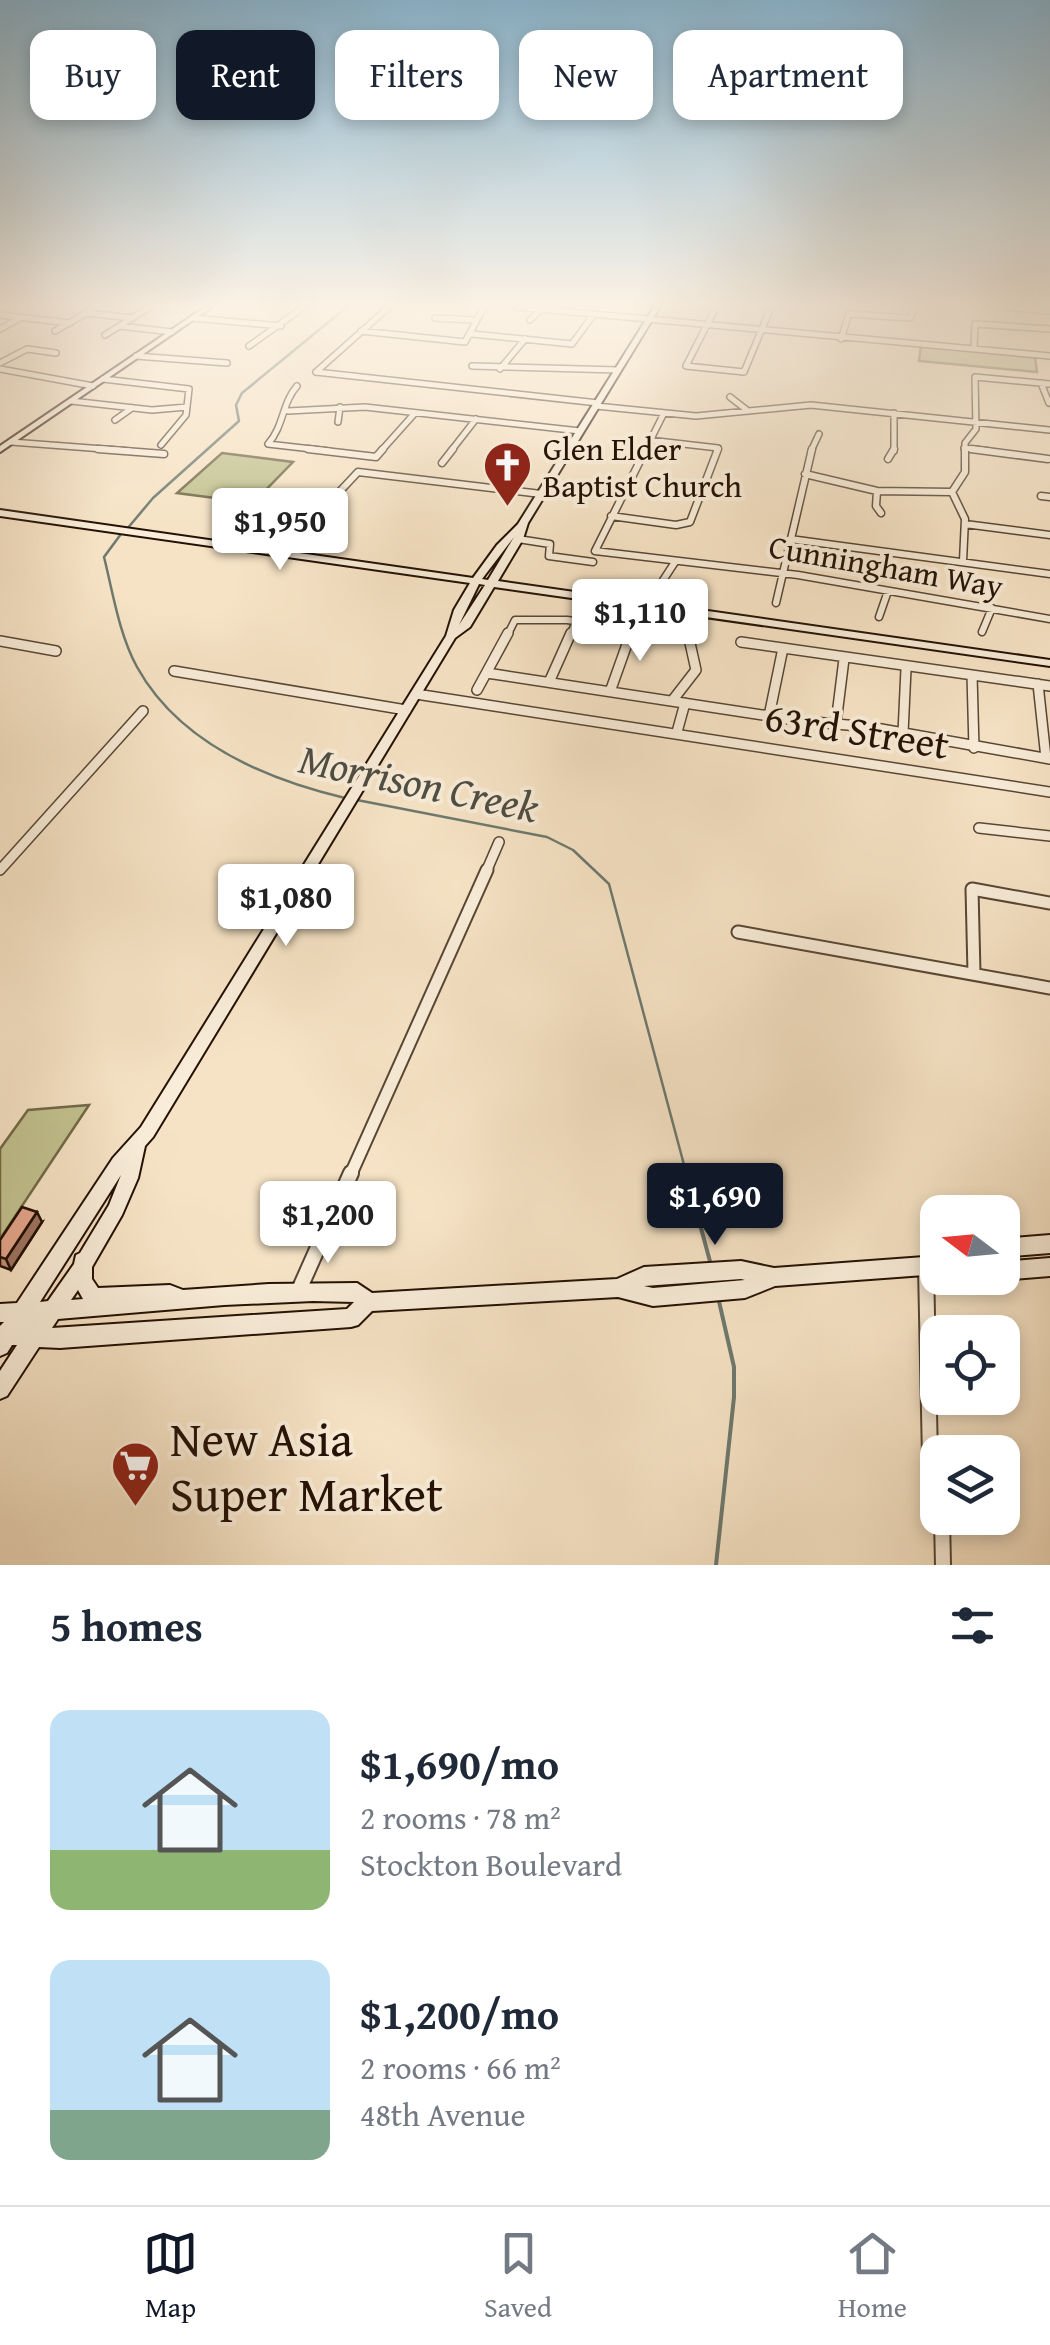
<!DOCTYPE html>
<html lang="en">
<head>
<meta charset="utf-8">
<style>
  body { margin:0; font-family:"Gentium Book Plus",serif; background:#f2f2f3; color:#1f2937; height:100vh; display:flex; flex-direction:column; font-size:38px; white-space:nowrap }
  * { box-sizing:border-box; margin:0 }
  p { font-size:32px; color:#747a83 }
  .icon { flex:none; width:55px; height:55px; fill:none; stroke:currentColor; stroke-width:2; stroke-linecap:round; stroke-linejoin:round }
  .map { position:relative; height:1565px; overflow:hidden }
  .details { display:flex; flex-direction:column; background:#fff; flex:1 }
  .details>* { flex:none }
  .top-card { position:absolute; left:30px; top:30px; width:990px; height:90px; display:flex; gap:20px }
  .needle { width:65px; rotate:286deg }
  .controls { position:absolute; left:920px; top:1195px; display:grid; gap:20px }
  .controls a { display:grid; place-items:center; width:100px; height:100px; border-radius:20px; background:#fff; box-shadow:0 5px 15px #0003; font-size:50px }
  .price { position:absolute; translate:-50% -85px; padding:0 22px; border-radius:10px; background:#fff; color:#222; font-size:32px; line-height:65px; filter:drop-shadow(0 2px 5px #0008) }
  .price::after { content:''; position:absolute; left:50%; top:60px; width:30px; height:22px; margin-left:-15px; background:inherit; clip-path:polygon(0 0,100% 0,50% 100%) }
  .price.current { background:#111827; color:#fff }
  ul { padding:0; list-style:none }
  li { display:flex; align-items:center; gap:30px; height:250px; padding:0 50px }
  li span { display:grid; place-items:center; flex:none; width:280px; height:200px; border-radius:20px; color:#555 }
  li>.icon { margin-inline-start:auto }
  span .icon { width:120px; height:120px; fill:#fffc; stroke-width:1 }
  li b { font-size:42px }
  h2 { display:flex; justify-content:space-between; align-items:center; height:120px; padding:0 50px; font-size:42px }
  .tag { padding:0 35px; border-radius:20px; background:#fff; box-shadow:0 5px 15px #0003; font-size:35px; line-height:90px }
  .tag.current { background:#111827; color:#fff }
  .tab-bar { display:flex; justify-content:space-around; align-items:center; height:140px; border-top:2px solid #e0e1e3; background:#fff; font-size:28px; color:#747a83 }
  .tab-bar a { display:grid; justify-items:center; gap:5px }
  .tab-bar .current { color:#111827 }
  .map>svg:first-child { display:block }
</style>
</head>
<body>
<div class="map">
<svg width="1050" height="1565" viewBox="0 0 1050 1565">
  <rect width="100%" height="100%" fill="#f6e3c5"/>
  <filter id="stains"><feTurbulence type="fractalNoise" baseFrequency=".002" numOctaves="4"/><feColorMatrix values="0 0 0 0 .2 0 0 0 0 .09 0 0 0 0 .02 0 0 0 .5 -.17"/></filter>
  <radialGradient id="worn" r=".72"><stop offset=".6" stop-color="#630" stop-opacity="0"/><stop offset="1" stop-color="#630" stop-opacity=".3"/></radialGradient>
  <path fill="#c2c290" stroke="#736a4a" stroke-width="2.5" d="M921 346 1035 357 1037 372 919 361Z
    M222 453 293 462 253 503 177 493Z
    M89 1105 0 1239V1149L28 1110Z"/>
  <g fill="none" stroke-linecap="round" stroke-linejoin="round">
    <path stroke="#6d796f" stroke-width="2.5" d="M127 529 153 498 239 421 236 405 242 393 347 307
      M121 534 104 557C113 593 119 634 137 667 179 743 265 779 345 798
      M357 800 547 837 573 850 609 884 687 1176"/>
    <path stroke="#6d796f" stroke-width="4" d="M686 1173 711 1265
      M716 1565 734 1397V1367L718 1297"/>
    <defs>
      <path id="street-far4" d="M517 307 1050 356
        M716 307 686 366 744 372 771 307
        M1006 307 1050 311
        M86 313 133 318
        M0 315 70 323
        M193 318 281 326
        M435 318 474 320
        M530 320 542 309
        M120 326 172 332
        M0 329 20 318
        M55 331 97 307
        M361 331 465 342 484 307
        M472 334 572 344 594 314
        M105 335 150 307
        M841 339 849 314 910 318 915 307
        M249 346 304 307
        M974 349 975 324 1050 329
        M136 356 227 363
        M0 363 27 349 56 353
        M472 366 618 370
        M0 369 93 386
        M500 369 525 339
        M316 372 598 403
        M316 372 389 307
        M103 379 189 389 186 415 161 445
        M1041 383 1049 403
        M297 386C282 403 284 426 268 444L329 451
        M730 397 748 411
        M71 401 152 410 187 407
        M596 406 696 416 811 405 1050 430
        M288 411 365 407 580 431
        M894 413V451
        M115 420 132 408
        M338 422 340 407
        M649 440 718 448 717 451
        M11 442 130 451
        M964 448 990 451
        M381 451 415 413
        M451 451 476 419
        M645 451 664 413
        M811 451 819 434
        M965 451V443L976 429 975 377 1050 384"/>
      <path id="street-far3" d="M98 449 164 454
        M308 449 376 457 383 449
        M646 449 595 551 798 575 1050 619
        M971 449 1048 459
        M888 459 894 449
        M442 463 453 449
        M805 474 877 491 952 492
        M877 491 876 506 881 513
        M1041 496 1050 497
        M328 504 358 472 541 494
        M611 516 676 525 690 522 718 449
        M965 524 1050 535
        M518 539 550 544 549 556 593 562
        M790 539 1050 574
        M963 561 965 519 952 492 965 472V449
        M660 585 675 562
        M776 603 812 449
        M879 617 888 591
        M982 632 992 608
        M507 636 515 620H567L688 636
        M570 636 576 621
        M630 636 633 627"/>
      <path id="street-far2" d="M0 641 56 651
        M741 642 1050 686
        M174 671 406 710
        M487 673 802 721 870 727 1050 759
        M972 675 974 748
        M550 680 571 633
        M1038 684 1046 758
        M611 689 631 633
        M477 690 508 633
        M416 694 1050 792
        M672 701 696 670 688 634 680 633
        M769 716 783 648
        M836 723 844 659
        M677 732 685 703
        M903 733 906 669
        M979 828 1050 836
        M0 870 143 711
        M486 872 499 842"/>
      <path id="street-far1" d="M738 932 1050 988
        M974 973 972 889 1050 903
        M350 1176 487 870"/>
      <path id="street" d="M926 1267 930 1458 938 1494
        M299 1290 351 1173
        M942 1518 943 1565"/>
      <path id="secondary" d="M205 307H212L0 452V446Z
        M654 307H660L528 523 523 539 498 581 1050 660V666L494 587 470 627 455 638 153 1137 145 1146 138 1178 122 1215 92 1267V1279L98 1288 170 1285 183 1290 269 1284 357 1283 372 1293 617 1279 644 1267 741 1261 774 1268 938 1256V1274L775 1286 745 1298 653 1306 618 1297 372 1311 358 1325 351 1327 60 1348 39 1347 7 1396 0 1399V1371L17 1345H12L7 1353 0 1356V1326L4 1322H0V1304L17 1303 113 1158 141 1127 446 636 454 610 470 583 0 516V510L473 578 497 545 518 524ZM514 537 488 580 482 579ZM479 584 485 585 459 625ZM121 1175 109 1205 80 1253 76 1255 74 1264 48 1301 40 1302ZM741 1279 745 1280 653 1288 644 1286ZM78 1290 83 1299 71 1300ZM313 1301 354 1302 347 1309 52 1328 58 1319 224 1305Z
        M1050 1235V1253L1002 1257V1239Z
        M1050 1258V1276L1002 1280 996 1278H1002V1262Z"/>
    </defs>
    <use href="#street-far4" stroke="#584635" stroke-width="8"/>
    <use href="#street-far3" stroke="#584635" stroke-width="9"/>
    <use href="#street-far2" stroke="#584635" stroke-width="12"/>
    <use href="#street-far1" stroke="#584635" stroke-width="15"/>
    <use href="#street" stroke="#584635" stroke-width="18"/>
    <use href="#secondary" stroke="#241105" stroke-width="4"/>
    <use href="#street-far4" stroke="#f9edd9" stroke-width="5"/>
    <use href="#street-far3" stroke="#f9edd9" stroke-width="6"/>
    <use href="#street-far2" stroke="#f9edd9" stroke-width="9"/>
    <use href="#street-far1" stroke="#f9edd9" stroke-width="11"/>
    <use href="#street" stroke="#f9edd9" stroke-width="14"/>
    <use href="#secondary" fill="#f9edd9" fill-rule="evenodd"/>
  </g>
  <path fill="#c39078" stroke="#241105" stroke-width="2.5" d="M42 1222 11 1270 0 1266V1240Z"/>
  <path fill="#9f7561" stroke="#241105" stroke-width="2.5" d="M37 1212 42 1222 11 1270 6 1259Z"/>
  <path fill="#e3a78b" stroke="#241105" stroke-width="2.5" d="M22 1207 37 1212 6 1259 0 1257V1240Z"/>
  <linearGradient id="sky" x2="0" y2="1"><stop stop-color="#8ab8d4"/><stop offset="0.58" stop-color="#fbf2e5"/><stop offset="1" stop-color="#fbf2e5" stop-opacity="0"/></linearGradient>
  <rect width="1050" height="526" fill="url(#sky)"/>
  <defs>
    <symbol id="church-pin" viewBox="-11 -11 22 30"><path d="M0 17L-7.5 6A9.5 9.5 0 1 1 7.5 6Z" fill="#8f2418" stroke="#f9edd9"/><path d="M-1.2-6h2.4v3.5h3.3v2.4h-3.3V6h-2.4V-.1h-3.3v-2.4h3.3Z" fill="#fff"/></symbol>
    <symbol id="supermarket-pin" viewBox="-11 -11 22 30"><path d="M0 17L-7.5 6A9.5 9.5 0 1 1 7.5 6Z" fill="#8f2418" stroke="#f9edd9"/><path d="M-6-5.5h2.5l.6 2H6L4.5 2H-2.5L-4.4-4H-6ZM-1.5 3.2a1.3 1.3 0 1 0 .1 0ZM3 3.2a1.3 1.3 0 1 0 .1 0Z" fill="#fff"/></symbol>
  </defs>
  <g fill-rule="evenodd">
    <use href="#church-pin" x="480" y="438" width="55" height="75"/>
    <use href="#supermarket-pin" x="108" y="1438" width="55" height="75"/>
  </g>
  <g text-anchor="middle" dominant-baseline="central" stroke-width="8" stroke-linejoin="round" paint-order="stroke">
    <g font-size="32" fill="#241105" stroke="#f9edd9" text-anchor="start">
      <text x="543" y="448">Glen Elder<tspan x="543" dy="37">Baptist Church</tspan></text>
    </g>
    <g font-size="32" fill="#241105" stroke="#f9edd9">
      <text transform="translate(886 566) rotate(10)">Cunningham Way</text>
    </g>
    <g font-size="40" fill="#241105" stroke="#f9edd9">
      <text transform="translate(857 730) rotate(9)">63rd Street</text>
    </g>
    <g font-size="42" font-style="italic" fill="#4e4e43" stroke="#f9edd9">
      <text transform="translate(419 782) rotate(12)">Morrison Creek</text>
    </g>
    <g font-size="48" fill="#241105" stroke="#f9edd9" text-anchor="start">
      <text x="170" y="1438">New Asia<tspan x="170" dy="55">Super Market</tspan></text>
    </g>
  </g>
  <rect width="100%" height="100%" filter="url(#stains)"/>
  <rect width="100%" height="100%" fill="url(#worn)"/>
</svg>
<div class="controls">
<a><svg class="needle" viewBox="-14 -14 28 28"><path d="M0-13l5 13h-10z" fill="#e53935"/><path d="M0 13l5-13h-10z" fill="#747a83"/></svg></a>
<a><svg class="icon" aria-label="locate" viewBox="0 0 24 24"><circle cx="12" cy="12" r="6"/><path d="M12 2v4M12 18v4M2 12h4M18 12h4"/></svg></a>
<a><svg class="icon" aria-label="layers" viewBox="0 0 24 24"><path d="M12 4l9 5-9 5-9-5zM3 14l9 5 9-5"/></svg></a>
</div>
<b class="price" style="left:280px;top:573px">$1,950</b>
<b class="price" style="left:640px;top:664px">$1,110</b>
<b class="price" style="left:286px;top:949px">$1,080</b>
<b class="price current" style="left:715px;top:1248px">$1,690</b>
<b class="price" style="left:328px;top:1266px">$1,200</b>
<div class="top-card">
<a class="tag">Buy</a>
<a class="tag current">Rent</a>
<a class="tag">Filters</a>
<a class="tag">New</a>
<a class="tag">Apartment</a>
</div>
</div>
<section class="details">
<h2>5 homes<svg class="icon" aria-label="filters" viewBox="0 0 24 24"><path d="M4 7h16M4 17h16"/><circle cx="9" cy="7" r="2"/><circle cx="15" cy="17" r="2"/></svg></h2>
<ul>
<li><span style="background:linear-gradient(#bfe0f5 70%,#8fb573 0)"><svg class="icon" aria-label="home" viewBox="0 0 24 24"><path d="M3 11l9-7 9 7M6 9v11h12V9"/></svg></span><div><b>$1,690/mo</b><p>2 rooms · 78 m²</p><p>Stockton Boulevard</p></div></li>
<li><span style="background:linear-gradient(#bfe0f5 75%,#7fa58c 0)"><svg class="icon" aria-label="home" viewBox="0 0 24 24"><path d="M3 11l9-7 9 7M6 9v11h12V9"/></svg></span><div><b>$1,200/mo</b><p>2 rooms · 66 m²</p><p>48th Avenue</p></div></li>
</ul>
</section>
<nav class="tab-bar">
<a class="current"><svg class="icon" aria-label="map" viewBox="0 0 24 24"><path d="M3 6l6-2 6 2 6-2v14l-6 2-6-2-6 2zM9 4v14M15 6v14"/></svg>Map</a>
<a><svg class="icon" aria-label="saved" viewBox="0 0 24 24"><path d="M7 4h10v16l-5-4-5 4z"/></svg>Saved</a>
<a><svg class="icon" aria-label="home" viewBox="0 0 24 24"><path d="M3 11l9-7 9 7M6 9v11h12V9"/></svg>Home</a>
</nav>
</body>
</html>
